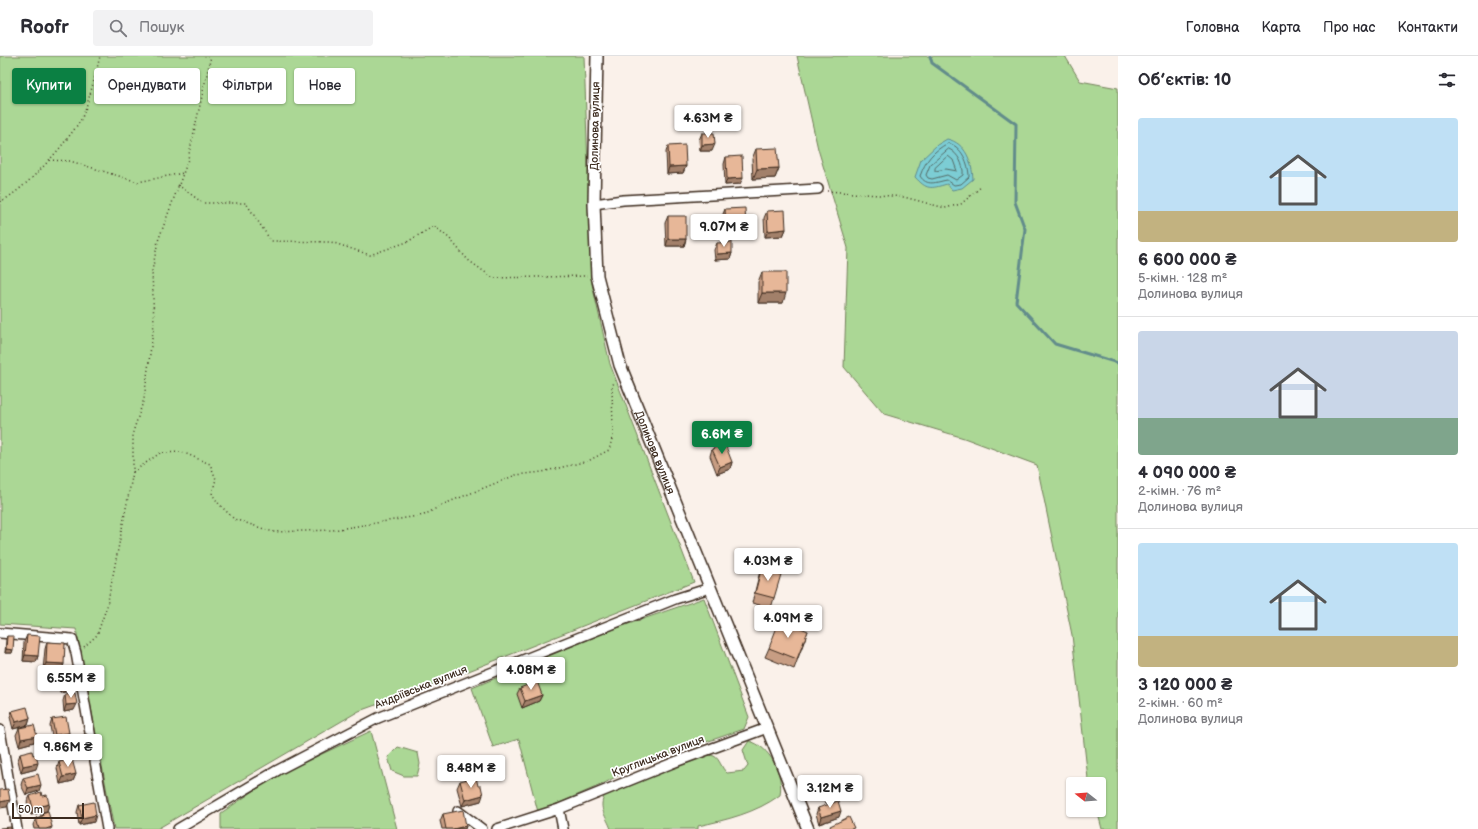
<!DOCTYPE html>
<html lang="uk">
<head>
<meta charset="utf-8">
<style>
  body { margin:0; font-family:"Balsamiq Sans",sans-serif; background:#f2f2f3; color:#2b2b33; height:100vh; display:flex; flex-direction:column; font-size:15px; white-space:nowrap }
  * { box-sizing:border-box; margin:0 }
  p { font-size:13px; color:#7c7c81 }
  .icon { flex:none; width:22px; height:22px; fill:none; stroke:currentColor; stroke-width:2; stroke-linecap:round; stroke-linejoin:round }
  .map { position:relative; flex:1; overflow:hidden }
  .details { display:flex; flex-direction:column; background:#fff; width:360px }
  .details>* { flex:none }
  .top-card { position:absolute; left:12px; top:12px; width:380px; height:36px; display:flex; gap:8px }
  .needle { width:26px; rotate:287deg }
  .tools { position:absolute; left:1066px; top:721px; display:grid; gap:8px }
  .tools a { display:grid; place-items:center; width:40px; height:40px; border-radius:4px; background:#fff; box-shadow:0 1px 3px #0004; font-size:20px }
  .scale { position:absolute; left:12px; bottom:10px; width:72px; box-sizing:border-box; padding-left:4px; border:2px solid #3b2a1e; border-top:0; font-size:11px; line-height:14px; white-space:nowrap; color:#3b2a1e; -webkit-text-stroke:3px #fff; paint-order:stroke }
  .price { position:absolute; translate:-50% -34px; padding:0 9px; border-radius:4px; background:#fff; color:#222; font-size:13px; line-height:26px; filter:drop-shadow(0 1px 2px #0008) }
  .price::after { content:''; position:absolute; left:50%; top:24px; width:12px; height:9px; margin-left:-6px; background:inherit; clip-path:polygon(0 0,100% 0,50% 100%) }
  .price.selected { background:#0b8043; color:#fff }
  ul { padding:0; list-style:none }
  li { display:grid; align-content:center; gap:8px; height:212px; padding:0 20px }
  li+li { border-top:1px solid #e1e1e2 }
  li span { display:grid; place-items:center; height:124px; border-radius:4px; color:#555 }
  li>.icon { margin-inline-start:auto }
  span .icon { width:72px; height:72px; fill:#fffc; stroke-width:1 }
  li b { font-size:17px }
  h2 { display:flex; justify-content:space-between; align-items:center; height:48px; padding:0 20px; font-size:17px }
  .tag { padding:0 14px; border-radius:4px; background:#fff; box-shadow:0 1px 3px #0004; font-size:14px; line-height:36px }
  .tag.selected { background:#0b8043; color:#fff }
  header { display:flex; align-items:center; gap:24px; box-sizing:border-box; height:56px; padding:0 20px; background:#fff; border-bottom:1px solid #e1e1e2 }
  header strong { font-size:19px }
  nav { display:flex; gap:22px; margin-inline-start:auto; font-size:14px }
  .search { width:280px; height:36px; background:#f2f2f3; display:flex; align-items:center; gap:10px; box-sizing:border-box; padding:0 14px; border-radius:4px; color:#7c7c81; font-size:15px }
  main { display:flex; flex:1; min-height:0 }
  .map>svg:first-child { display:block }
</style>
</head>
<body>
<header>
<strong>Roofr</strong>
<div class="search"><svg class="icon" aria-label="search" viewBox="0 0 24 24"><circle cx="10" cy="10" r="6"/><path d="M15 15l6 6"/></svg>Пошук</div>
<nav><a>Головна</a><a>Карта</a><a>Про нас</a><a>Контакти</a></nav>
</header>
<main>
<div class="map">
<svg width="1118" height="773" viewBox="0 0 1118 773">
  <rect width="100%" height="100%" fill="#faf1ea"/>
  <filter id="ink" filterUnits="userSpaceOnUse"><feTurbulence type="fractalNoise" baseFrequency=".025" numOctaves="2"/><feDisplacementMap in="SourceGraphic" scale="8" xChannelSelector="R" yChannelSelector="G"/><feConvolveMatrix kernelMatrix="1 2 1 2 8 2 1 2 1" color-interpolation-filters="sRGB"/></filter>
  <g filter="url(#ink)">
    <path fill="#abd795" stroke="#73805a" d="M0 0H584L592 228 610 308 694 526 456 620 359 655 157 773H114L76 573 0 568Z
      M797 0H1065L1080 25 1118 32V773H1102L1097 754H1099V728H1090L1088 723 1072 579 1037 409 964 382 884 358 844 311 848 192 818 93Z
      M704 542 749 661 744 673 633 711 603 728 538 756 519 683 493 691 472 632 611 574Z
      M371 675 397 773H221V757L279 718Z
      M749 685C770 690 784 719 780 739 756 757 726 764 698 770V773H611C607 761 597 752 605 739 607 735 627 725 632 724 638 722 646 722 653 720 667 717 700 695 714 700 720 703 721 712 727 717L744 715 748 710 743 694Z
      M398 691 418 697 420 708 417 720H404L392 715 388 701Z"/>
    <path fill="#7ccdd4" stroke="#628c8b" d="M947 83C966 87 972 106 973 123L962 132 952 134 947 128C930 133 927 134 915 121L921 104 937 89Z"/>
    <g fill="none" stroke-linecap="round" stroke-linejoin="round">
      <path stroke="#556b67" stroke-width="1" d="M948 87C962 90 969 108 969 121L961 128 954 129 947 124C936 126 927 131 920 120 926 104 932 96 948 87Z
        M949 93C958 97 964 109 963 119L956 124 947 119 932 123 928 122 926 119 930 109Z
        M948 100 953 104 957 115 946 113 935 115V112Z"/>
      <path stroke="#628c8b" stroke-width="3" d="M930 0 932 7 1016 68 1015 146 1025 173 1016 246 1055 288 1118 307"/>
      <defs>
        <path id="minor" d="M594 148 623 144 818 133
          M0 577 72 583 76 597 107 773
          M0 674 17 773
          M559 753 563 773
          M458 755 482 773
          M178 773 278 714 378 662 675 543 710 532
          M497 773 559 753 675 706 767 672"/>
        <g id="tertiary">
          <path id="s1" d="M597 0 594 148 597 220 620 309 808 773"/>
        </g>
      </defs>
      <use href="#minor" stroke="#3b2a1e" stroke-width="12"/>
      <use href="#tertiary" stroke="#3b2a1e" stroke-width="14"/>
      <path stroke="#3b2a1e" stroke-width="1.5" stroke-dasharray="1 3" stroke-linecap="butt" d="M49 104 70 105 138 126 183 117
        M178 129 203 147H246L271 185 331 186 370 199 407 186 434 170 449 182 468 204 493 222 587 220
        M827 135 904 141 945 152 961 148 982 130
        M0 146C27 132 63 91 80 65 87 54 97 13 100 0
        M133 416 160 397 182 396 210 408 216 423 212 438 219 448 234 463 273 476 333 474 424 459 444 448 516 419 542 416 588 405 609 394 613 379 612 331 615 324
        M84 591 97 579 107 550 133 416V376L144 343 154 268 152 215 158 185 187 107 211 0"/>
      <use href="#minor" stroke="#fff" stroke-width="9"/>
      <use href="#tertiary" stroke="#fff" stroke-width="11"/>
    </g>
    <path fill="#c79d83" stroke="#3b2a1e" d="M702 77 712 95H700L699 84Z
      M668 90 686 110 683 117 667 118 666 96Z
      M756 93 779 112 775 122 753 123 752 103Z
      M726 101 740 128 725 129 724 108Z
      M725 153 743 181 722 183 721 163Z
      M767 155 786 173 783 180 765 181 764 162Z
      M668 160 686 183 684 190H666L665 167Z
      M717 187 732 197 730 203 715 204 714 194Z
      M762 216 783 247H758V226Z
      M712 393 732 406 730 413 717 418 710 400Z
      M762 510 774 542 771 552 752 547 759 519Z
      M808 575 794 613 765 601 769 592Z
      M27 579 38 600 36 606 23 605 24 586Z
      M7 580 12 597H5L6 583Z
      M47 586 64 608 61 615 43 614 45 593Z
      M59 617 75 627 73 634 60 637 57 623Z
      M520 632 542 639 539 645 522 652 517 638Z
      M65 638 74 654 64 656 63 645Z
      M12 655 30 662 28 669 13 673 10 661Z
      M52 663 69 677 66 683 53 686 50 670Z
      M19 672 34 686 19 690 16 679Z
      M73 682 90 690 87 696 73 700 70 688Z
      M20 698 36 713 21 717 18 704Z
      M59 706 76 718 73 725 60 728 57 712Z
      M23 722 39 735 26 739 21 729Z
      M460 725 481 745 462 750 457 732Z
      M824 732 842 734 840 741 826 747 822 738Z
      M30 740H42L49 748 47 755 31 759 27 746Z
      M79 749 94 766 79 769 77 756Z
      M818 752 839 761 819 768 816 758Z
      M42 757 52 771 51 773H34L33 769 36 762 40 761Z
      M443 758 466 770 465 773H442L440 765Z"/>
    <path fill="#a2806a" stroke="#3b2a1e" d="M715 88 712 95H700L702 89Z
      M686 110 683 117 667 118 669 111Z
      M779 112 775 122 753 123 757 113Z
      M743 122 740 128 725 129 727 123Z
      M746 172 743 181 722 183 726 173Z
      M786 173 783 180 765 181 768 175Z
      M668 183H686L684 190H666Z
      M732 197 730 203 715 204 717 198Z
      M762 237H786L783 247H758Z
      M732 406 730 413 717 418 720 411Z
      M6 593 13 594 12 597H5Z
      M25 599 38 600 36 606 23 605Z
      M46 607 64 608 61 615 43 614Z
      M75 627 73 634 60 637 62 630Z
      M542 639 539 645 522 652 525 645Z
      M77 648 74 654 64 656 66 649Z
      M30 662 28 669 13 673 16 666Z
      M69 677 66 683 53 686 55 679Z
      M37 680 34 686 19 690 21 683Z
      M90 690 87 696 73 700 75 693Z
      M38 707 36 713 21 717 23 710Z
      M76 718 73 725 60 728 63 721Z
      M41 729 39 735 26 739 28 732Z
      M842 734 840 741 826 747 829 741Z
      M483 739 481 745 462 750 465 744Z
      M10 744 7 751 0 752V746Z
      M49 748 47 755 31 759 33 752Z
      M841 755 839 761 819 768 821 761Z
      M96 759 94 766 79 769 82 762Z
      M466 770 465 773H453Z"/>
    <path fill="#e7b798" stroke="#3b2a1e" d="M702 77H714L715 88 702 89Z
      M685 89 686 110 669 111 668 90Z
      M777 92 779 112 757 113 756 93Z
      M742 100 743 122 727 123 726 101Z
      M745 152 746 172 726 173 725 153Z
      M785 154 786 173 768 175 767 155Z
      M668 160H686V183H668Z
      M732 186V197L717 198V187Z
      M762 216H786V237H762Z
      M725 388 732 406 720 411 712 393Z
      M762 510 782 515 774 542 755 537Z
      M780 563 808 575 797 603 769 592Z
      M27 579 40 580 38 600 25 599Z
      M7 580H14L13 594 6 593Z
      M47 586 65 587 64 608 46 607Z
      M72 614 75 627 62 630 59 617Z
      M537 625 542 639 525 645 520 632Z
      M75 637 77 648 66 649 65 638Z
      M27 651 30 662 16 666 12 655Z
      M66 661 69 677 55 679 52 663Z
      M34 669 37 680 21 683 19 672Z
      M87 678 90 690 75 693 73 682Z
      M32 695 33 699 36 698 38 707 23 710 20 698Z
      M72 703 76 718 63 721 59 706Z
      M38 718 41 729 28 732 23 722Z
      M476 721 478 730H481L483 739 465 744 460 725Z
      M838 725 842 734 829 741 824 732Z
      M8 733 10 744 0 746V734Z
      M41 736 42 740 47 739 49 748 33 752 30 740Z
      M838 745 841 755 821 761 818 752Z
      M94 746 96 759 82 762 79 749Z
      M463 754 466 770 453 773H446L443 758Z
      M48 755 52 771 46 773H39L36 762 43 760 42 757Z
      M849 761 854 772 851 773H831L830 770Z
      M11 771V773H0V772Z"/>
  </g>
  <g text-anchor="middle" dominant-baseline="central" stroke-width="3.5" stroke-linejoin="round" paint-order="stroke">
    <g font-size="11" fill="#3b2a1e" stroke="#fff">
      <text transform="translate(595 70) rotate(-89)">Долинова вулиця</text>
      <text stroke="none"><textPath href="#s1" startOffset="406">Долинова вулиця</textPath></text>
      <text transform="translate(421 631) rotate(-22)">Андріївська вулиця</text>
      <text transform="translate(658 700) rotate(-21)">Круглицька вулиця</text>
    </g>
  </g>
</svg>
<div class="tools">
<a><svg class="needle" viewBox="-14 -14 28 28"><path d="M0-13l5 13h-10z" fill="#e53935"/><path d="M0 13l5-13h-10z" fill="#7c7c81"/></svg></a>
</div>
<div class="scale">50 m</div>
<b class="price" style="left:708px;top:83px">4.63M ₴</b>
<b class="price" style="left:724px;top:192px">9.07M ₴</b>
<b class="price selected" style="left:722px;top:399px">6.6M ₴</b>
<b class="price" style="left:768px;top:526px">4.03M ₴</b>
<b class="price" style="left:788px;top:583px">4.09M ₴</b>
<b class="price" style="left:531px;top:635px">4.08M ₴</b>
<b class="price" style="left:71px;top:643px">6.55M ₴</b>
<b class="price" style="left:68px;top:712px">9.86M ₴</b>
<b class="price" style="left:471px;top:733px">8.48M ₴</b>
<b class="price" style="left:830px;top:753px">3.12M ₴</b>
<div class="top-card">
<a class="tag selected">Купити</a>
<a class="tag">Орендувати</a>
<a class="tag">Фільтри</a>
<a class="tag">Нове</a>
</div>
</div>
<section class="details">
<h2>Об’єктів: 10<svg class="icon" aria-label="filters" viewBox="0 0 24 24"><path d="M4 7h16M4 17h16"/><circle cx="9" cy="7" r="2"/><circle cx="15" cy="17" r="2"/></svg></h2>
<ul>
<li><span style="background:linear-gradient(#bfe0f5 75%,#c2b280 0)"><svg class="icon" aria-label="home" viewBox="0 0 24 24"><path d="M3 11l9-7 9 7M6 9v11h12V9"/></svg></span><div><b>6 600 000 ₴</b><p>5-кімн. · 128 m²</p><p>Долинова вулиця</p></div></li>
<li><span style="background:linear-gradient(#c9d6e8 70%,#7fa58c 0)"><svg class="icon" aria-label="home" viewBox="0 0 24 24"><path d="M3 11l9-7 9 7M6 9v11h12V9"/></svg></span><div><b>4 090 000 ₴</b><p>2-кімн. · 76 m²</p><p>Долинова вулиця</p></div></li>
<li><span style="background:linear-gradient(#bfe0f5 75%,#c2b280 0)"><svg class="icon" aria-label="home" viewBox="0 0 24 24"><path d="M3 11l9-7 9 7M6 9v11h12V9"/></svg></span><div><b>3 120 000 ₴</b><p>2-кімн. · 60 m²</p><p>Долинова вулиця</p></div></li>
</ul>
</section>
</main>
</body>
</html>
